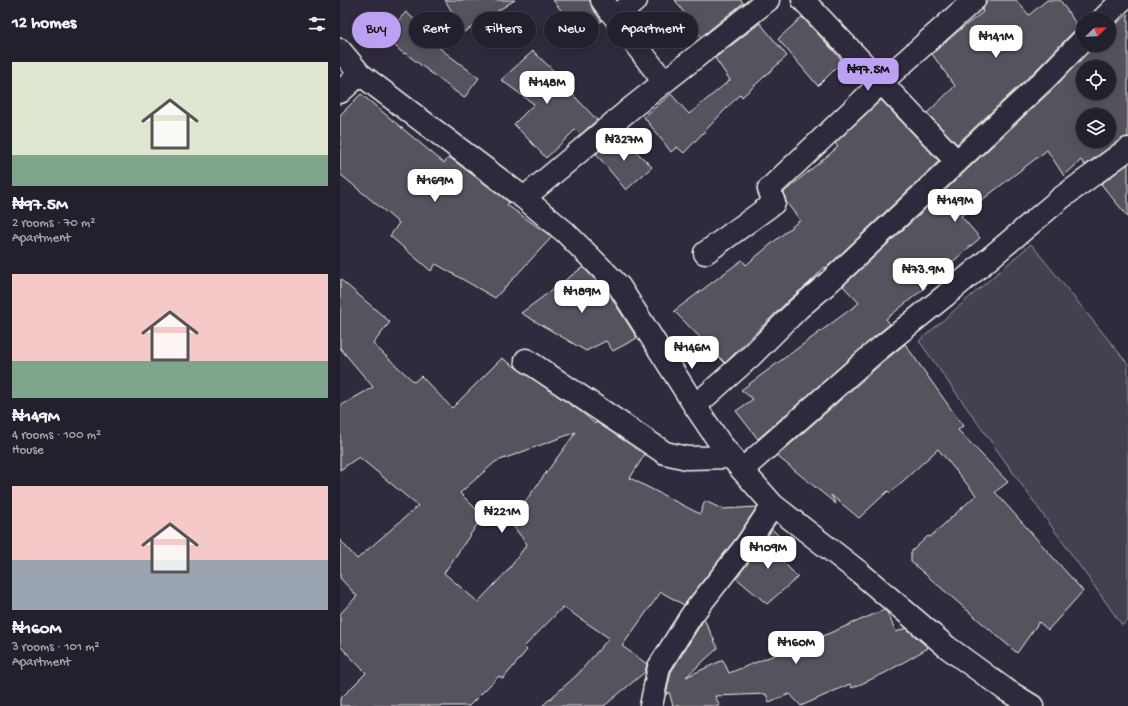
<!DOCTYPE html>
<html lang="en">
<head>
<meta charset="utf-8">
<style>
  body { margin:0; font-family:"Gochi Hand",sans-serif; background:#2b2836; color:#f1f3f6; height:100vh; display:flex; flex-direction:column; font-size:15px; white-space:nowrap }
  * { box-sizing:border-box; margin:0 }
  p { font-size:13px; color:#a3a3aa }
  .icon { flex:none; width:22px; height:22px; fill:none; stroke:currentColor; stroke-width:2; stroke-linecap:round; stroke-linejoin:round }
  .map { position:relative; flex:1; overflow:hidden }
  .drawer { display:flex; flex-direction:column; background:#23202e; width:340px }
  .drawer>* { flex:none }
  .top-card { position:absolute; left:12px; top:12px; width:380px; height:36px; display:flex; gap:8px }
  .needle { width:26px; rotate:67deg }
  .buttons { position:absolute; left:736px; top:12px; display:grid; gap:8px }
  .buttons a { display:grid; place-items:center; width:40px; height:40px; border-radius:50%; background:#23202e; box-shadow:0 2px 10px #0003,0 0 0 1px #403e4a; font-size:20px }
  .price { position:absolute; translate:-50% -34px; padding:0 9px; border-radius:8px; background:#fff; color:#222; font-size:13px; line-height:26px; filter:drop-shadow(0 1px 2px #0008) }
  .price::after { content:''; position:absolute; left:50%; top:24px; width:12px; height:9px; margin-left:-6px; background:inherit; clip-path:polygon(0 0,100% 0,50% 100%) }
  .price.active { background:#bca0f2; color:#111 }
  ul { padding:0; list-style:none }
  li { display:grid; align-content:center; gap:8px; height:212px; padding:0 12px }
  li span { display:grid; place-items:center; height:124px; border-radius:0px; color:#555 }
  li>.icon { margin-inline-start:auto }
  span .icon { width:72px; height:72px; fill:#fffc; stroke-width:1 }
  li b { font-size:17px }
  h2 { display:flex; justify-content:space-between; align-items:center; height:48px; padding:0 12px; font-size:17px }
  .tag { padding:0 14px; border-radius:18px; background:#23202e; box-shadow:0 2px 10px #0003,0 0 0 1px #403e4a; font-size:14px; line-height:36px }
  .tag.active { background:#bca0f2; color:#111 }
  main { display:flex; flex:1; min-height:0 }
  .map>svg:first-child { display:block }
</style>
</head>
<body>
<main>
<section class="drawer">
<h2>12 homes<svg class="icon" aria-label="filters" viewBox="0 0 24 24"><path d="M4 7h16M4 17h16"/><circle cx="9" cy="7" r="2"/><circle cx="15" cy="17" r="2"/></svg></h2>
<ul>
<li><span style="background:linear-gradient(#dfe7d0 75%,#7fa58c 0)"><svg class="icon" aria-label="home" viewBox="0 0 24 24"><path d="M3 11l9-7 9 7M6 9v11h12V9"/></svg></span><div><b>₦97.5M</b><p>2 rooms · 70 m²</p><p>Apartment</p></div></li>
<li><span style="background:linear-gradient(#f6c9c9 70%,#7fa58c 0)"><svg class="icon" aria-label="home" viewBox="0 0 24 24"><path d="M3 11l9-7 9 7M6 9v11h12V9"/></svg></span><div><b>₦149M</b><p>4 rooms · 100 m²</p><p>House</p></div></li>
<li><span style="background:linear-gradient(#f6c9c9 60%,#9aa5b1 0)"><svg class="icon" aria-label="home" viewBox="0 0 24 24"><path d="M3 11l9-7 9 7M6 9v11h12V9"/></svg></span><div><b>₦160M</b><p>3 rooms · 101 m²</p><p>Apartment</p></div></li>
</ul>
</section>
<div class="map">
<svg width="788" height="706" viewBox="0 0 788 706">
  <rect width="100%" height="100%" fill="#2f2a3d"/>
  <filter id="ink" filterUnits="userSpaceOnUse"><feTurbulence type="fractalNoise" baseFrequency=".025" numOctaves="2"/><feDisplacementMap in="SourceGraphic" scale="8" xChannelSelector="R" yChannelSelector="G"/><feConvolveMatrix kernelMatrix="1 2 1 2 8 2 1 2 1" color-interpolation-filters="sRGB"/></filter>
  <g filter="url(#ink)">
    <path fill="#454050" stroke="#9c989c" d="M691 244 788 364V621L782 625 579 341Z"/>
    <path fill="#56525f" stroke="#f4f1e8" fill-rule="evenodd" d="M105 0H175L124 32Z
      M213 0H250L252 8 262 21 238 32Z
      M335 0H401L403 3 361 37Z
      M646 0H676L689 15 707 0H720L739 28 734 31 696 70 617 144 587 113 615 86 592 54 617 32 643 12 642 10 646 4Z
      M66 12 103 45 98 47 139 78 124 98 65 53 64 54 44 36Z
      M788 14V137L781 139 745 165 741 160 724 176 707 150 621 216 640 238 585 286 586 287 546 319 550 324 526 344 418 439 396 411 413 399 401 390 519 303 503 286 714 88 754 45H769V30ZM743 67H769V93H743ZM743 115H769V141H743Z
      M462 17 503 61 478 86 438 39Z
      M420 23 447 56 402 97 400 94 344 153 337 147 331 152 304 117 331 94 349 114 390 80 375 58Z
      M193 51 221 78 219 80 257 120 240 135 235 130 206 158 174 124 194 104 161 80Z
      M21 94 104 163 109 157 169 202 167 205 212 237 155 298 96 264 91 271 50 236 59 223 0 174V115Z
      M541 100 599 161 486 268 485 267 469 283 450 299 385 363 334 311 402 260 406 265 460 220 446 202 444 192 498 147 495 143Z
      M279 135 312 167 286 190 256 154Z
      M788 164V217L761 184Z
      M243 267 269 294 297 338 273 351 266 341 246 351 181 313Z
      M0 279 50 322 33 344 74 382 81 376 112 408 162 358 243 413 255 424 256 422 305 454 290 478 360 514 365 501 382 509 417 507 397 537 344 605 321 592 282 646 307 664 305 672 264 706H202L237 675 269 638 223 607 184 647 187 650 163 679 159 676 129 706H0V699L26 673 0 646V614L17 596 0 578V540L17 559 78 506 19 457 0 470V406L33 387 0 348ZM236 432 170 522 187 544 169 569 138 602 104 573 143 516 120 493 155 462Z
      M565 344 623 426 618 430 668 482 655 492 743 591 708 630 699 622 677 653 571 562V552L588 536 590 537 636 495 598 449 550 493 548 491 519 518 491 495 496 504 437 456 542 363Z
      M432 529 449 546 438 557 458 577 427 604 396 578 417 552Z
      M544 610 547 612 556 632 566 628 588 648 545 673 512 688 510 684 461 706 450 694 429 702 426 694 375 696 380 706H333L329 692 326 695 331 672 364 619 378 648 346 677 383 660 389 673 485 635Z"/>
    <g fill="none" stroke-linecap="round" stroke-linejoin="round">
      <defs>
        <path id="minor" d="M262 0 324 82
          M463 0 617 162
          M276 17 296 0
          M763 19 782 0
          M0 50 20 74 184 198 225 232 279 286 355 406 380 443 402 470 433 505 519 572 607 647 666 690 692 706
          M0 92 20 74
          M184 198 290 109 428 0
          M365 253 434 203 429 189 542 82 634 0
          M186 360 325 453 347 458 392 457
          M355 406 411 356 459 308 486 285 705 79 743 40
          M402 470 534 353 606 295 721 198 788 149
          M311 706 319 667 351 616 407 544 433 505"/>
      </defs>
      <use href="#minor" stroke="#f4f1e8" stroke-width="25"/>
      <use href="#minor" stroke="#2f2a3d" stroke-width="22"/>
    </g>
  </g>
</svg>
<div class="buttons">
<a><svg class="needle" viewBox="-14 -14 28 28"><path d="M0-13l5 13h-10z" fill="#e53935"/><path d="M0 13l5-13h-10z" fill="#a3a3aa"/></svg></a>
<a><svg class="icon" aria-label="locate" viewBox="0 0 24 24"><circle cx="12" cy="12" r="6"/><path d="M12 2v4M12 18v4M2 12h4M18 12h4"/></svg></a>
<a><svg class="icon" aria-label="layers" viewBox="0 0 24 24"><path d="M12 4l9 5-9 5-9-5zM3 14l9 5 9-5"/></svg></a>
</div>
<b class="price" style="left:656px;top:59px">₦141M</b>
<b class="price active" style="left:528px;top:92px">₦97.5M</b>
<b class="price" style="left:207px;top:105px">₦148M</b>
<b class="price" style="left:284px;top:162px">₦327M</b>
<b class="price" style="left:95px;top:203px">₦169M</b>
<b class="price" style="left:615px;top:223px">₦149M</b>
<b class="price" style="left:583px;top:292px">₦73.9M</b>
<b class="price" style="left:242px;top:314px">₦189M</b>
<b class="price" style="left:352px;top:370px">₦146M</b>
<b class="price" style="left:162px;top:534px">₦221M</b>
<b class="price" style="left:428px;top:570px">₦109M</b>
<b class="price" style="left:456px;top:665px">₦160M</b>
<div class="top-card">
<a class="tag active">Buy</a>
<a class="tag">Rent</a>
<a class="tag">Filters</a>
<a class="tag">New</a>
<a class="tag">Apartment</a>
</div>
</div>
</main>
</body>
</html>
